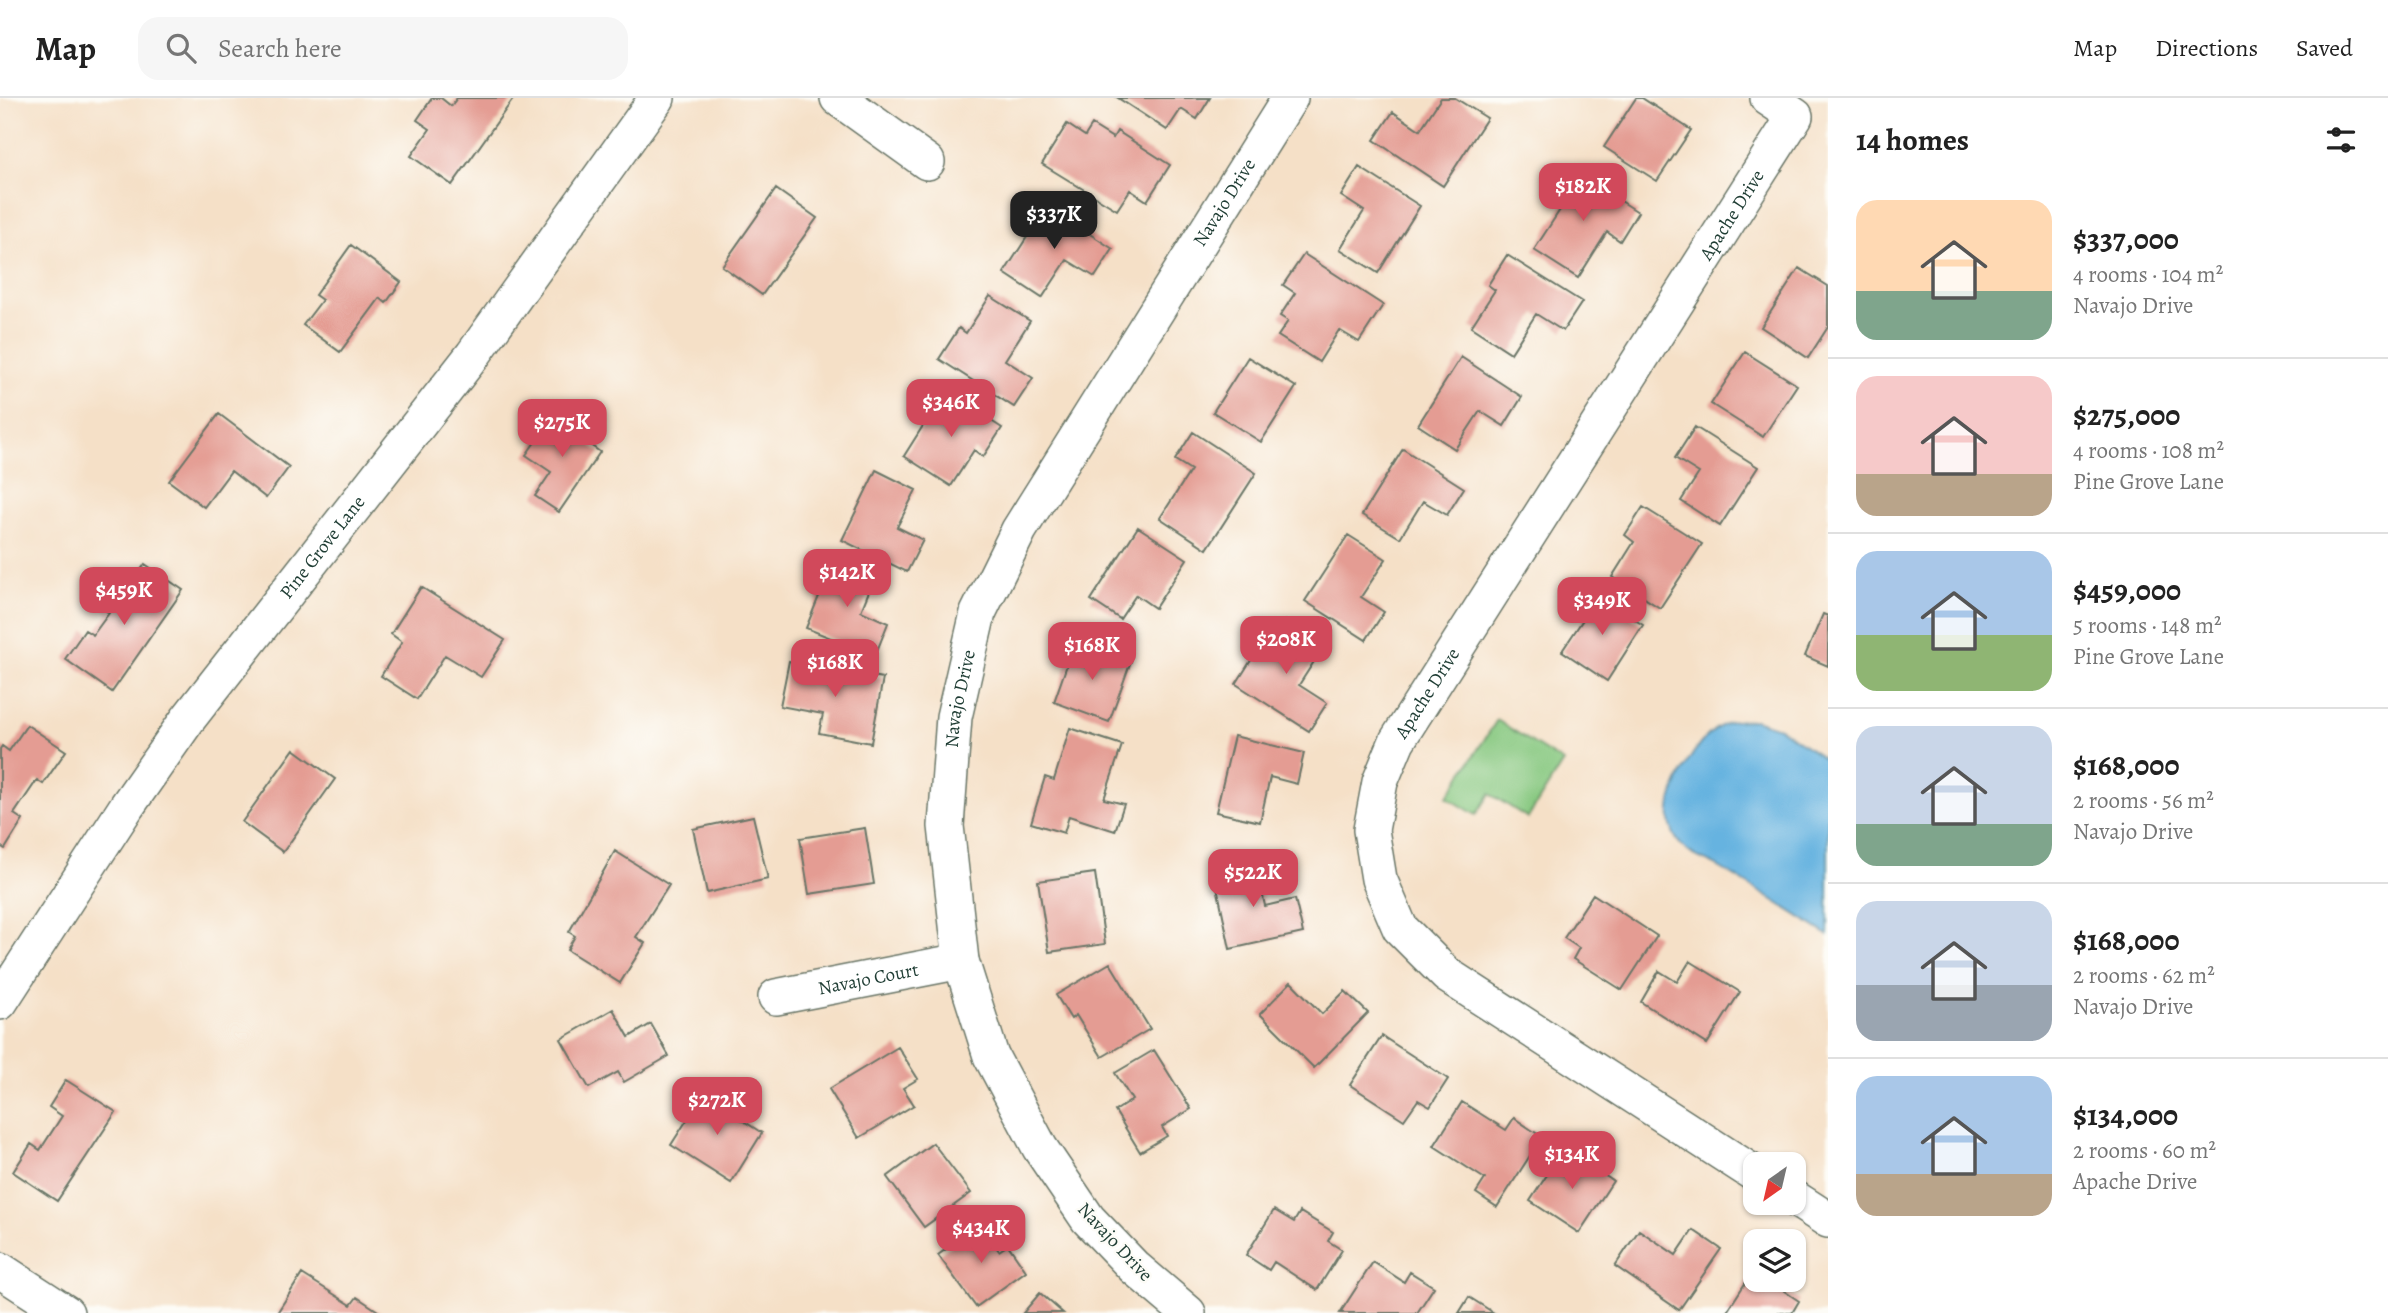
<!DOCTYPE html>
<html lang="en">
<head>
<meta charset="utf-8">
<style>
  body { margin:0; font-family:Alegreya,serif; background:#f6f6f6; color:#222; height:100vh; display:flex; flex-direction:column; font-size:26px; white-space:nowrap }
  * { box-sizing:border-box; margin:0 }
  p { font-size:23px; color:#767676 }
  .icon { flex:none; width:38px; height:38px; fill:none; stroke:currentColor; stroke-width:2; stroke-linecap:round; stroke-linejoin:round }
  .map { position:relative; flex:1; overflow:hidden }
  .side { display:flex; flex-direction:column; background:#fff; width:560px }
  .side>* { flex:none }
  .needle { width:46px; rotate:214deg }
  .tools { position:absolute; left:1743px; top:1054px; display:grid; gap:14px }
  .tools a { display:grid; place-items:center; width:63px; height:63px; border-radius:14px; background:#fff; box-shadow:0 2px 5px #0004; font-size:35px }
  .price { position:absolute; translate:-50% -60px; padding:0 16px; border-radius:14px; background:#d1495b; color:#fff; font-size:23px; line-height:46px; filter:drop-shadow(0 2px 4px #0008) }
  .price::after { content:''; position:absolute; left:50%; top:42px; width:21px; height:16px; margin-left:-10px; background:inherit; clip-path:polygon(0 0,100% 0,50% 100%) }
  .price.selected { background:#222; color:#fff }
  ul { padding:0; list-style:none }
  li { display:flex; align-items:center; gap:21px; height:175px; padding:0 28px }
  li+li { border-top:2px solid #e0e0e0 }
  li span { display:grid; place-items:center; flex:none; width:196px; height:140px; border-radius:21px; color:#555 }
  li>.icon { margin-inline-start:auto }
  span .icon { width:84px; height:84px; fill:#fffc; stroke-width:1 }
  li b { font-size:30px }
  h2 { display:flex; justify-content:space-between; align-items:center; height:84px; padding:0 28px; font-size:30px }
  header { display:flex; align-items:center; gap:42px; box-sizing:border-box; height:98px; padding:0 35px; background:#fff; border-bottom:2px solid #e0e0e0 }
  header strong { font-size:33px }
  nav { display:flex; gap:38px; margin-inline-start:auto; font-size:24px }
  .search { width:490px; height:63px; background:#f6f6f6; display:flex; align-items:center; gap:18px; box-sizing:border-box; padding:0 24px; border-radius:21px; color:#767676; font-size:26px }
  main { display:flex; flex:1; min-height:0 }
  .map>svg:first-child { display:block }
</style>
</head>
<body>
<header>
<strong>Map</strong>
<div class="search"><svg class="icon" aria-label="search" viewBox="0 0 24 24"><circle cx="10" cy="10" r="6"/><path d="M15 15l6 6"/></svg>Search here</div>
<nav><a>Map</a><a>Directions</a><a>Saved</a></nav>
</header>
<main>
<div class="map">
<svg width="1828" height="1215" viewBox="0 0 1828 1215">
  <rect width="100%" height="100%" fill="#fdfcf7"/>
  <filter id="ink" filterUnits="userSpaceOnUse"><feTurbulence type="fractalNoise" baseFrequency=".0143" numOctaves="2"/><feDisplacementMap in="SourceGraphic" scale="14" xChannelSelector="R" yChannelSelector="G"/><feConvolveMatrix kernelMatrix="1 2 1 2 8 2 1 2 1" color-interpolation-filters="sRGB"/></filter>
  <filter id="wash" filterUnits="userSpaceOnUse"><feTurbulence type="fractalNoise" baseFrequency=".00686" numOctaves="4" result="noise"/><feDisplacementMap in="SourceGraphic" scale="28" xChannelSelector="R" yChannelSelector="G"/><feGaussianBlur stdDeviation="1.57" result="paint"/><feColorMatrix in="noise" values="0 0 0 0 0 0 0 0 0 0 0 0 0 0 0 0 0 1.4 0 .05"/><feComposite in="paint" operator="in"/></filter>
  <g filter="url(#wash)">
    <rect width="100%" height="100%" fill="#f5e0c7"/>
    <path fill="#87c880" stroke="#53825a" stroke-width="2" d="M1497 622 1563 664 1528 720 1490 696 1476 717 1447 699Z"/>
    <path fill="#66b3e0" stroke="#42788a" stroke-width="2" d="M1755 622 1779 630 1828 663V837C1793 815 1759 793 1724 772 1707 761 1687 759 1676 740 1662 717 1674 690 1685 669 1695 651 1708 632 1729 624 1736 622 1747 622 1755 622Z"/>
    <g id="blocks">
      <path fill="#e49c93" d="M432 0H441L451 8 457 0H514L452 87 411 58 430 31 417 22Z
        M1118 0H1210L1197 21 1181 11 1167 32Z
        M1441 0H1455L1487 20 1443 88 1374 42 1393 14 1420 32Z
        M1636 0H1642L1691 32 1657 83 1604 49Z
        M1067 26 1085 38 1092 27 1113 40 1117 33 1170 67 1147 103 1130 92 1117 112 1042 66Z
        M1359 69 1420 108 1378 175 1340 151 1364 113 1341 98Z
        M1568 69 1638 114 1620 143 1607 134 1578 180 1534 152 1567 101 1554 92Z
        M776 91 817 120 762 197 722 168Z
        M1040 104 1113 151 1095 179 1067 162 1042 200 1004 175 1027 139 1020 135Z
        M351 147 401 184 386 205 380 200 340 254 303 227 322 202 315 197Z
        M1304 156 1383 207 1359 244 1339 232 1319 264 1278 238 1288 223 1280 218 1295 195 1283 187Z
        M1507 157 1582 204 1563 233 1536 216 1511 255 1471 229 1495 192 1488 187Z
        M1799 170 1828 188V229L1808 260 1761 229Z
        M990 198 1030 223 1005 262 1033 280 1014 309 939 261 959 230 966 235Z
        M1745 254 1797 287 1763 339 1711 306Z
        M1248 259 1296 289 1261 344 1213 314Z
        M1461 259 1522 299 1504 328 1480 313 1455 351 1418 327Z
        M945 293 1002 330 983 359 974 352 951 388 904 358Z
        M558 311 585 330 579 339 600 354 559 414 535 398 551 374 526 357Z
        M219 316 289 369 266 400 231 373 204 409 169 383Z
        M1695 329 1758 369 1720 428 1681 403 1699 375 1675 360Z
        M1193 334 1256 375 1207 451 1160 420 1191 372 1175 362Z
        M1403 351 1464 390 1447 417 1423 403 1400 440 1362 417Z
        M876 372 916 392 897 429 923 442 907 474 842 442Z
        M1643 409 1702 446 1660 510 1612 479 1634 444 1625 437Z
        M1138 429 1187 461 1155 510 1136 497 1120 521 1091 502Z
        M1348 437 1386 461 1361 499 1384 514 1366 542 1305 503Z
        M835 459 876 476 861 513 888 525 875 558 806 530Z
        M145 466 183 492 112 594 65 561 85 532 93 537 109 515 97 506 115 480 129 489Z
        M421 489 505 542 481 579 445 557 417 601 381 578 402 544 391 536Z
        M1591 494 1643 527 1607 583 1562 553 1584 520 1577 515Z
        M1823 516 1828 518V568L1805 558Z
        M1286 523 1324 548 1299 587 1327 605 1309 633 1236 586 1255 556 1262 560Z
        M1075 544 1131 563 1109 624 1054 604Z
        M789 563 883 580 871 645 819 635 823 616 780 608Z
        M27 627 66 653 43 686 37 682 14 716 23 722 5 751 0 748V651L2 648 9 653Z
        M1070 630 1122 647 1104 701 1124 706 1115 733 1069 718 1064 735 1031 725 1045 679 1054 682Z
        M1234 638 1304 655 1297 686 1270 679 1260 724 1216 714Z
        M294 651 335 681 283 754 242 724Z
        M753 718 768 781 707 795 693 731Z
        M865 730 874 786 809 796 800 740Z
        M615 753 669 787 636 839 645 845 620 885 567 852 575 838 569 834Z
        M1256 766 1265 808 1295 801 1303 835 1230 851 1214 774Z
        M1095 775 1105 846 1049 854 1038 783Z
        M1593 796 1657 838 1622 892 1573 861 1579 850 1564 840Z
        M1690 863 1740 894 1707 946 1641 904 1659 873 1677 884Z
        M1110 865 1150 931 1102 959 1076 917 1071 921 1056 897Z
        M1291 884 1322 916 1345 893 1368 915 1314 970 1260 916Z
        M613 911 629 939 651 926 669 958 624 984 618 974 589 990 561 941Z
        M1382 938 1448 981 1430 1009 1418 1002 1404 1022 1350 987Z
        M898 949 918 981 903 990 914 1007 859 1040 829 991Z
        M1154 952 1191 1011 1162 1029 1167 1038 1140 1054 1115 1013 1132 1002 1115 975Z
        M66 982 116 1014 57 1103 13 1074 31 1046 40 1052 62 1018 49 1009Z
        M708 989 731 1003 725 1011 762 1035 731 1085 671 1047Z
        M1462 1004 1506 1032 1514 1020 1542 1039 1497 1109 1476 1095 1485 1081 1434 1048Z
        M933 1045 971 1095 924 1129 887 1079Z
        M1564 1051 1613 1083 1579 1135 1530 1103Z
        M1274 1112 1294 1124 1300 1114 1333 1134 1328 1143 1342 1152 1317 1192 1274 1164 1269 1172 1246 1157Z
        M980 1127 999 1153 1008 1147 1026 1173 976 1209 938 1157Z
        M1639 1132 1676 1157 1693 1132 1721 1151 1679 1212 1615 1168Z
        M1373 1164 1404 1184 1410 1174 1434 1189 1417 1215H1340Z
        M1753 1173 1755 1181H1766L1799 1203 1792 1215H1726Z
        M302 1176 351 1207 357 1199 381 1215H277Z
        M1040 1195 1063 1215H1023Z
        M1469 1199 1494 1215H1459Z"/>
    </g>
  </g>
  <g filter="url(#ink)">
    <use href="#blocks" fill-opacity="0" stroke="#6a7667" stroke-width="2"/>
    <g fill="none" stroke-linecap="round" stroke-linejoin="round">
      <defs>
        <g id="minor">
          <path d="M838 0 927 64"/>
          <path id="s1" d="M776 899 961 863"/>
          <path id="s2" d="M0 904 127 708 188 621 473 257 657 0"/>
          <path id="s3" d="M1755 1076 1447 877 1400 830 1379 781 1371 732 1380 684 1397 643 1795 18 1768 0"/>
          <path d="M1794 1100 1828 1122"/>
          <path d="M0 1172 66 1215"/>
          <path id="s4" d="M1188 1215 1134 1169 1088 1121 1040 1050 991 958 961 863 946 728 954 619 978 515 1019 432 1290 0"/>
        </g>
      </defs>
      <use href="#minor" stroke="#6a7667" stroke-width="38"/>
      <use href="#minor" stroke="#fff" stroke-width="35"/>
    </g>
  </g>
  <g text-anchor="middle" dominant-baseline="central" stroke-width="5" stroke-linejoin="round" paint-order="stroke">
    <g font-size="19" fill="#1f3d34" stroke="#fdfcf7">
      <text stroke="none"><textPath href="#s4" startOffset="1258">Navajo Drive</textPath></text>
      <text stroke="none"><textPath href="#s3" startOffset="1253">Apache Drive</textPath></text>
      <text stroke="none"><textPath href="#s2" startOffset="558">Pine Grove Lane</textPath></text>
      <text stroke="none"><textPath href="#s3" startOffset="686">Apache Drive</textPath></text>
      <text stroke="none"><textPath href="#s4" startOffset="691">Navajo Drive</textPath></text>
      <text stroke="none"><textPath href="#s1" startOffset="94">Navajo Court</textPath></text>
      <text transform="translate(1115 1144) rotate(47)">Navajo Drive</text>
    </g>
  </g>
</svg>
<div class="tools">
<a><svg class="needle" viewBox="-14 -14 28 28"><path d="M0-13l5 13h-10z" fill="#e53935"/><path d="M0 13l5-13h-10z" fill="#767676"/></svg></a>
<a><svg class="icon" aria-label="layers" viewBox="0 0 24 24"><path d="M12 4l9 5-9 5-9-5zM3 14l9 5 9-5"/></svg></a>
</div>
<b class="price" style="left:1583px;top:125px">$182K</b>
<b class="price selected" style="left:1054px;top:153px">$337K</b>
<b class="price" style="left:951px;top:341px">$346K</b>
<b class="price" style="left:562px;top:361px">$275K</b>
<b class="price" style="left:847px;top:511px">$142K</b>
<b class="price" style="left:124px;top:529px">$459K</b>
<b class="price" style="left:1602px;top:539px">$349K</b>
<b class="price" style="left:1286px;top:578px">$208K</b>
<b class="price" style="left:1092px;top:584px">$168K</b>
<b class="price" style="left:835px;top:601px">$168K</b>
<b class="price" style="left:1253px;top:811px">$522K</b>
<b class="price" style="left:717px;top:1039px">$272K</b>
<b class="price" style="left:1572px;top:1093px">$134K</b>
<b class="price" style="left:981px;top:1167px">$434K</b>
</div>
<section class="side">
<h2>14 homes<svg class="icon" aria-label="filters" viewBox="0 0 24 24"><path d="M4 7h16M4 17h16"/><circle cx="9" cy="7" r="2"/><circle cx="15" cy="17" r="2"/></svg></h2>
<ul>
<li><span style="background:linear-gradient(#ffd9b3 65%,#7fa58c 0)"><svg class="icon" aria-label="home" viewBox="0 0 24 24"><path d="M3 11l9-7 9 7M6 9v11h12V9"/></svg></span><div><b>$337,000</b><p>4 rooms · 104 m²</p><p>Navajo Drive</p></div></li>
<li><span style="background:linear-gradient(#f6c9c9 70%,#b9a48a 0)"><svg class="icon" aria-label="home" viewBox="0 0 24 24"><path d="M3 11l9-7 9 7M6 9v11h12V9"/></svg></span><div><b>$275,000</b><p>4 rooms · 108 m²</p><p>Pine Grove Lane</p></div></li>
<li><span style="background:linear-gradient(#a9c7e8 60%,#8fb573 0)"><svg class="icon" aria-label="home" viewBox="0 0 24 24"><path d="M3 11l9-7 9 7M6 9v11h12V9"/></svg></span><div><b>$459,000</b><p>5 rooms · 148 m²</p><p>Pine Grove Lane</p></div></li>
<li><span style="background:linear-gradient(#c9d6e8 70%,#7fa58c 0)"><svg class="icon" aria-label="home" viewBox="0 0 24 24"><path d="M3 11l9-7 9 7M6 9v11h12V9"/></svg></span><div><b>$168,000</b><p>2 rooms · 56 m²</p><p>Navajo Drive</p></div></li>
<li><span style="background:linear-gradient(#c9d6e8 60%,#9aa5b1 0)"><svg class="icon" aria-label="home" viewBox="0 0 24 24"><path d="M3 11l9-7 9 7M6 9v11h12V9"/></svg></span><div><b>$168,000</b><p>2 rooms · 62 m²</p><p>Navajo Drive</p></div></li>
<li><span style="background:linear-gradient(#a9c7e8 70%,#b9a48a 0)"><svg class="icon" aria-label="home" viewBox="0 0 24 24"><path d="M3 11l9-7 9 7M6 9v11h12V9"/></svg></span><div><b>$134,000</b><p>2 rooms · 60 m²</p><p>Apache Drive</p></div></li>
</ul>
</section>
</main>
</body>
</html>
